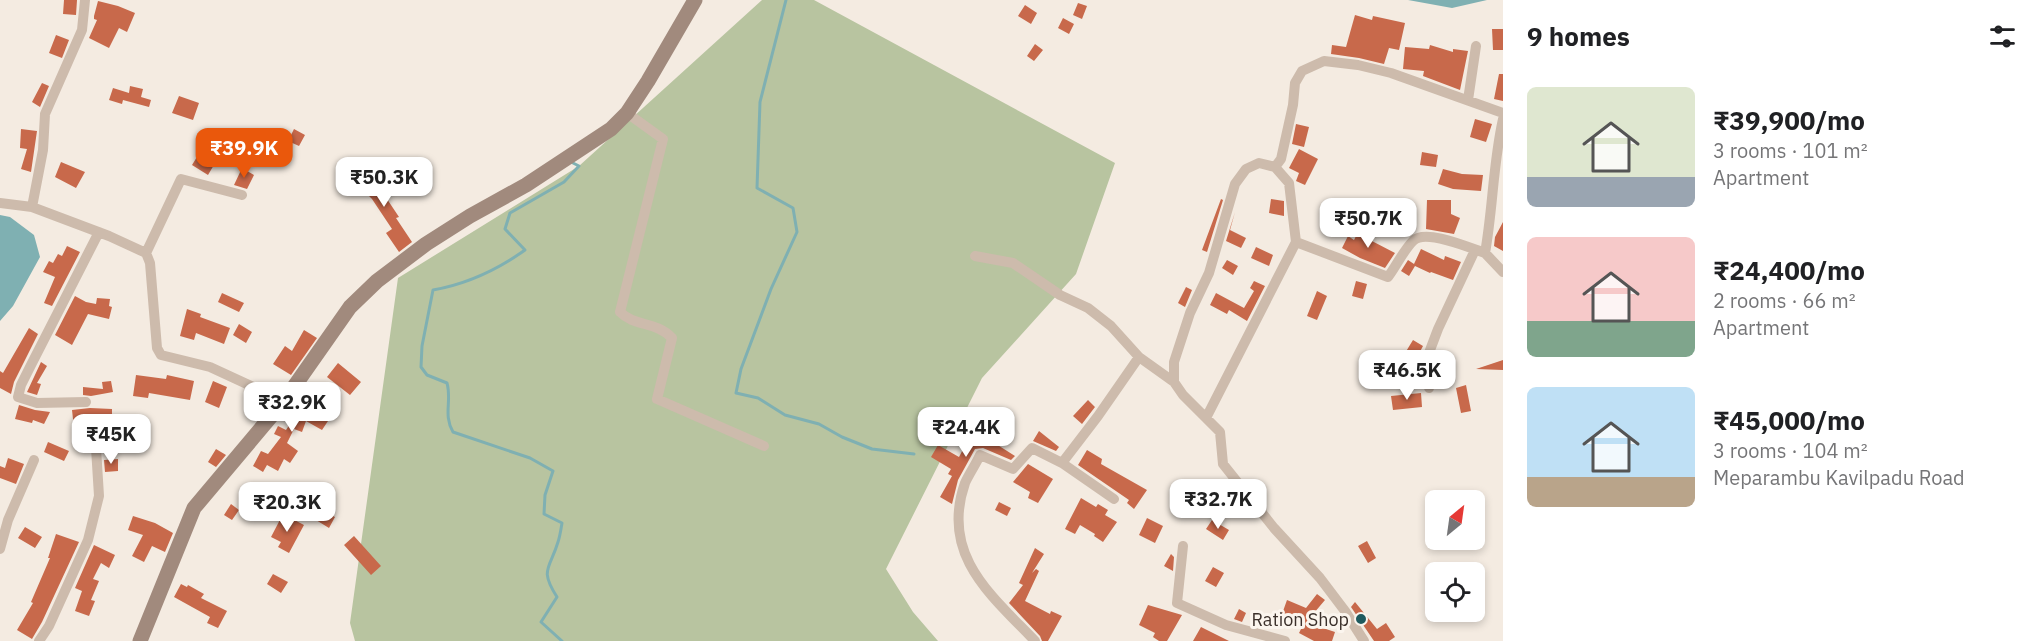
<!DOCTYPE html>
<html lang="en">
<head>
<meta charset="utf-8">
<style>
  body { margin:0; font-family:"IBM Plex Sans",sans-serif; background:#f6f6f6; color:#202124; height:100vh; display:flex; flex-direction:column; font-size:22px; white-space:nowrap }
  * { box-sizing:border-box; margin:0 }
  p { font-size:20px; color:#757577 }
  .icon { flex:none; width:33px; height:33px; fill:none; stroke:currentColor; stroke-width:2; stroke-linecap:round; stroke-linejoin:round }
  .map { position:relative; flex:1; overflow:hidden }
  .drawer { display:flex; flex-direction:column; background:#fff; width:540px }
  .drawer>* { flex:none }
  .needle { width:39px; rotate:29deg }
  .controls { position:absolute; left:1425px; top:490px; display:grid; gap:12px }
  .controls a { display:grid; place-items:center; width:60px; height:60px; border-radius:9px; background:#fff; box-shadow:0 3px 9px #0003; font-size:30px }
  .price { position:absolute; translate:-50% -51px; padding:0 14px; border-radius:12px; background:#fff; color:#222; font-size:20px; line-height:39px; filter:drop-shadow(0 2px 3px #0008) }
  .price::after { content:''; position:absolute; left:50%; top:36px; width:18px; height:14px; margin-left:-9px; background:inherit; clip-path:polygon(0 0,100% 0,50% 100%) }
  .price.on { background:#ea580c; color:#fff }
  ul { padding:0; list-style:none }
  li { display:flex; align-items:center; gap:18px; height:150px; padding:0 24px }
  li span { display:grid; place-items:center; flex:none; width:168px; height:120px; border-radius:9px; color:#555 }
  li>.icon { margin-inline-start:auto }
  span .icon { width:72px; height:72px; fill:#fffc; stroke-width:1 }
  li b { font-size:26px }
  h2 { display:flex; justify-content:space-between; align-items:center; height:72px; padding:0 24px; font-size:26px }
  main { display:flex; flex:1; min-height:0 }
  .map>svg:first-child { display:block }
</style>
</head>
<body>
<main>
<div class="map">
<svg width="1503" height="641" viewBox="0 0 1503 641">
  <rect width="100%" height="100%" fill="#f4ebe1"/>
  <path fill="#b8c4a0" d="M762 0H814L1115 163 1076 274 982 378 886 569 913 612 938 641H355L350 623 398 278 579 166Z"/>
  <path fill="#7fb0b2" d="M1408 0H1487L1452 8Z
    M0 215 10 217 34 235 40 257 13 306 0 321Z"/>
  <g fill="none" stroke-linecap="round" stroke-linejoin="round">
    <path stroke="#7fb0b2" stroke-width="3" d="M786 0 760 102 757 188 793 208 797 232 771 289 741 369 736 393 758 398 785 415 819 424 842 437 872 449 914 454
      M562 641 541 622 557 597C539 569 550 569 558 542 560 536 561 529 562 523L544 514 545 495 553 471 530 458 453 432C443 415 452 401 447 383L427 375 421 367 422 346 433 290C467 284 497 270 525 250L505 229 510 213 564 182 579 166 571 162"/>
  </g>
  <path fill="#c8694b" d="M64 0H77L76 15 63 14Z
    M98 1 118 6 135 13 127 32 119 28 109 48 89 38 97 20 94 19V16Z
    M1078 3 1087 6 1082 19 1073 15Z
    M1025 5 1037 13 1031 24 1018 16Z
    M1355 15 1372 20 1373 16 1405 23 1399 50 1389 48 1384 64 1359 58 1331 54 1332 45 1346 47Z
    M1063 18 1074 24 1069 34 1058 28Z
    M1492 29H1503V50H1493Z
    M56 35 69 40 62 58 49 53Z
    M1035 44 1043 50 1034 61 1027 56Z
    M1430 45 1453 52V49L1468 51 1460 90 1423 76 1424 71 1403 69 1405 47 1429 49Z
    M1499 74H1503V101L1494 99Z
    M42 83 49 86 40 107 32 102Z
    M130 86 143 89 141 97 151 100 149 107 123 100 122 104 109 100 113 88 129 93Z
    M179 96 199 103 193 120 172 113Z
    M1475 119 1492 124 1486 142 1470 137Z
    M1296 124 1309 127 1304 147 1292 144Z
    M21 129 37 131 31 172 21 169 27 149 20 148Z
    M294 129 305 135 299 146 288 141Z
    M205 144 221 153 208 175 192 165Z
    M1299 149 1318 159 1305 185 1296 181 1299 173 1289 168Z
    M1422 152 1438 155 1436 167 1420 165Z
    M61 162 85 172 76 188 55 177Z
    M242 168 254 175 247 189 234 185Z
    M365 168 382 184 379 187 399 217 396 218 412 242 399 252 386 233 392 229 372 199 353 180Z
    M1443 169 1462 174 1483 175 1481 191 1453 189 1438 184Z
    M1221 199 1223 200 1207 252 1202 250Z
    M1271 199 1284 201V216L1269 213Z
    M1427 200H1451V214L1460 218 1454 234 1426 229Z
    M1235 212 1230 230 1246 238 1241 248 1226 241Z
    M1503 222V251L1494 246 1495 237Z
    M1361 226 1374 232 1370 240 1395 253 1385 268 1360 258 1342 248 1348 236 1354 240Z
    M67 246 80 252 52 306 44 303 55 277 43 272 49 261 53 263 58 254 62 256Z
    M1256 247 1273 255 1269 266 1251 258Z
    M1421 249 1444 260 1445 256 1461 262 1453 280 1431 272 1430 273 1415 266 1409 276 1401 271 1408 260 1414 264Z
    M1227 260 1238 266 1233 275 1222 268Z
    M1254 281 1265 286 1247 321 1229 310 1227 314 1210 305 1216 293 1244 308 1254 291 1250 288Z
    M1356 281 1367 284 1363 299 1352 296Z
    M1186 287 1192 290 1185 307 1178 303Z
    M1317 291 1327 296 1317 320 1307 316Z
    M222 293 244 303 239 312 218 302Z
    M75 296 86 302 96 304 97 298 110 299 109 306 112 307 109 319 88 314 72 345 55 335Z
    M187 309 201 314 200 317 230 328 224 344 196 333 194 340 180 336Z
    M239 324 252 332 246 343 233 335Z
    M29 328 38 334 14 382 11 394 0 388V371L3 373Z
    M304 330 317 338 291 375 273 364 285 346 292 351Z
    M1413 340 1423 346 1413 365 1402 358Z
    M1503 360V370L1476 369Z
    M41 362 47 366 37 383 41 384 37 395 27 392Z
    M338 363 361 382 350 395 327 377Z
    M136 375 166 379 167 375 194 381 190 400 149 393 148 398 133 396Z
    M111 381 113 392 91 396 83 395V387L103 389 102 382Z
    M213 381 227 387 219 408 205 402Z
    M310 382 318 386 309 403 316 407 313 412 328 421 322 430 306 421 302 432 294 429 287 443 298 451 290 463 284 459 278 471 267 465 263 472 253 466 261 451 268 454 281 437 274 434 278 426 286 430 288 427 291 416Z
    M1466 385 1471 411 1461 413 1456 388Z
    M1421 393 1422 407 1393 410 1391 396Z
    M1088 400 1095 407 1082 424 1073 416Z
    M19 405 35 410 50 412 44 424 33 420 32 423 15 419Z
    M90 408 112 409V422L96 421V427L74 428 72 410Z
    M977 423 989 431 985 437 1015 456 1011 460 983 448 975 449 958 480 952 504 940 497 952 476 948 474 951 469 931 457 938 445 959 457Z
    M1039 431 1059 447 1056 451 1033 441Z
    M48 442 69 451 64 461 44 452Z
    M216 449 226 455 216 467 208 462Z
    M1087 450 1102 459 1101 464 1147 490 1134 509 1127 503 1129 500 1078 465Z
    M8 458 24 464 16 484 0 478V466L5 468Z
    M118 459V471L105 472 104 460Z
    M1028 464 1053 479 1038 503 1028 498 1030 492 1013 482Z
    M1081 498 1096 507 1098 504 1108 510 1105 515 1117 522 1103 542 1094 536 1095 534 1080 525 1075 534 1065 529Z
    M999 502 1011 508 1007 516 995 510Z
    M231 504 239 510 232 520 224 515Z
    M322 510 335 517 329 528 316 520Z
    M283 514 304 525 289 553 278 547 281 542 271 537Z
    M133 516 155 523 173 533 165 552 152 546 144 562 132 556 143 535 128 530Z
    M1147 518 1163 526 1155 543 1139 535Z
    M1212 520 1229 530 1223 540 1206 529Z
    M25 527 42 537 35 548 18 538Z
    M56 534 79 542 42 622 32 639 17 630 33 603 31 602 50 558H48Z
    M354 536 381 566 371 575 344 545Z
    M1367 541 1376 558 1368 563 1358 546Z
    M94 545 115 555 109 568 101 563 93 579 99 581 91 600 95 601 89 616 75 611 82 591 75 588Z
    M1035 548 1044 554 1032 573 1036 569 1039 571 1025 601 1050 614 1051 611 1062 616 1048 641H1042L1040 636 1009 603 1023 585 1019 583Z
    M1171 554 1174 557 1173 571 1164 566Z
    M1213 567 1224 573 1216 587 1205 581Z
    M273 574 288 582 281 593 267 584Z
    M181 584 187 587 188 585 204 594 201 598 227 611 218 628 207 623 210 617 174 597Z
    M1317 594 1325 600 1314 613 1325 619 1320 627 1335 632 1332 641H1314L1299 633 1304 623 1282 614 1287 600 1306 608Z
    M1355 602 1377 629 1386 623 1395 637 1389 641H1374L1351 607Z
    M1148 605 1182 615 1167 641H1159L1153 637 1155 633 1139 625Z
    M1239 609 1246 613 1242 622 1234 619Z
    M1201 627 1229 641H1193Z"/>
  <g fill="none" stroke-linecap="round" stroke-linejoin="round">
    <path stroke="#cdbbac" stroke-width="10" d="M1468 100 1476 46
      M627 113 663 139 620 312C635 327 656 321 672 338L657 399 764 446
      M0 203 32 207 109 236 146 253 150 263 157 348 161 355 210 367 284 401
      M32 207 43 150 45 114 82 30 85 0
      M1296 242 1388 277C1397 265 1403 251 1413 241 1425 228 1470 248 1485 253 1493 208 1493 163 1503 119
      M146 253 181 179 242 195
      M1485 253 1503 272
      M975 256 1013 263 1060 295 1088 308 1111 326 1139 357 1174 382
      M1429 388 1424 366 1438 329 1475 250
      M86 402 37 403 18 397 21 385 31 365 99 232
      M1206 418 1296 242 1289 183 1275 167
      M1062 463 1114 499
      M1183 546 1177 603 1226 625 1285 641
      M0 549 8 520 34 460
      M39 641 49 626 88 540 99 496 96 448
      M1035 641C991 595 940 555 965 483 969 474 976 464 980 455L1013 469 1032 448 1062 463 1098 416 1139 357
      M1364 641 1345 611 1320 578 1274 528 1223 464 1220 432 1183 395 1174 382V362L1190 313 1209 273 1235 184 1246 169 1259 163 1275 167 1281 159 1293 105 1295 83 1302 71 1324 61 1358 65 1391 73 1503 113"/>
    <path stroke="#a18a7d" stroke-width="15" d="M140 641 194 508 284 401 350 307 377 281 426 244 470 216 526 185 611 129 627 113 648 81 695 0"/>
  </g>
  <circle fill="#1f5a5e" stroke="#fbf5ee" stroke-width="2" cx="1361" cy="619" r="6"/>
  <g text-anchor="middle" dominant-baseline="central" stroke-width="6" stroke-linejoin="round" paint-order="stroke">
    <g font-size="18" fill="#3b302b" stroke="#fbf5ee" text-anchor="end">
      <text x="1349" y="619">Ration Shop</text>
    </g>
  </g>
</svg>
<div class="controls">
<a><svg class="needle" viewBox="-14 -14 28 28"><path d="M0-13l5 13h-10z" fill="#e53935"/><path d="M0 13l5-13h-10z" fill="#757577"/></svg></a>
<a><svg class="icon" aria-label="locate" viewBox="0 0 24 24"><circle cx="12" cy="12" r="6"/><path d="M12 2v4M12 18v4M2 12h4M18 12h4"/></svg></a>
</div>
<b class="price on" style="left:244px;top:179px">₹39.9K</b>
<b class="price" style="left:384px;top:208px">₹50.3K</b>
<b class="price" style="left:1368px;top:249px">₹50.7K</b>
<b class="price" style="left:1407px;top:401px">₹46.5K</b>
<b class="price" style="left:292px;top:433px">₹32.9K</b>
<b class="price" style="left:966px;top:458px">₹24.4K</b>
<b class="price" style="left:111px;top:465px">₹45K</b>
<b class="price" style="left:1218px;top:530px">₹32.7K</b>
<b class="price" style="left:287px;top:533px">₹20.3K</b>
</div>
<section class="drawer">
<h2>9 homes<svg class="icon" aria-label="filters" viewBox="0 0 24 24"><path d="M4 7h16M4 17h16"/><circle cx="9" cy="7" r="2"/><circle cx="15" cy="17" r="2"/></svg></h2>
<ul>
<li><span style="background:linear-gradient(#dfe7d0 75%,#9aa5b1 0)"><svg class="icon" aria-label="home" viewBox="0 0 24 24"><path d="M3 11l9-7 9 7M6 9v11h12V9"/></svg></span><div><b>₹39,900/mo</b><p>3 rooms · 101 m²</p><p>Apartment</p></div></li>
<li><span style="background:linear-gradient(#f6c9c9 70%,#7fa58c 0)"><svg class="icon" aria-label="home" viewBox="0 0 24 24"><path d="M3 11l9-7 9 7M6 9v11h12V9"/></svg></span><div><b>₹24,400/mo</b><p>2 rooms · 66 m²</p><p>Apartment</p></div></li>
<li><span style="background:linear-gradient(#bfe0f5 75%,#b9a48a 0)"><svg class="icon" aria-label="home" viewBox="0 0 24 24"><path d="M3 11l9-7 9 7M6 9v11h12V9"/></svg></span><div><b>₹45,000/mo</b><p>3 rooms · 104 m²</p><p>Meparambu Kavilpadu Road</p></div></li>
</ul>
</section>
</main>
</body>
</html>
